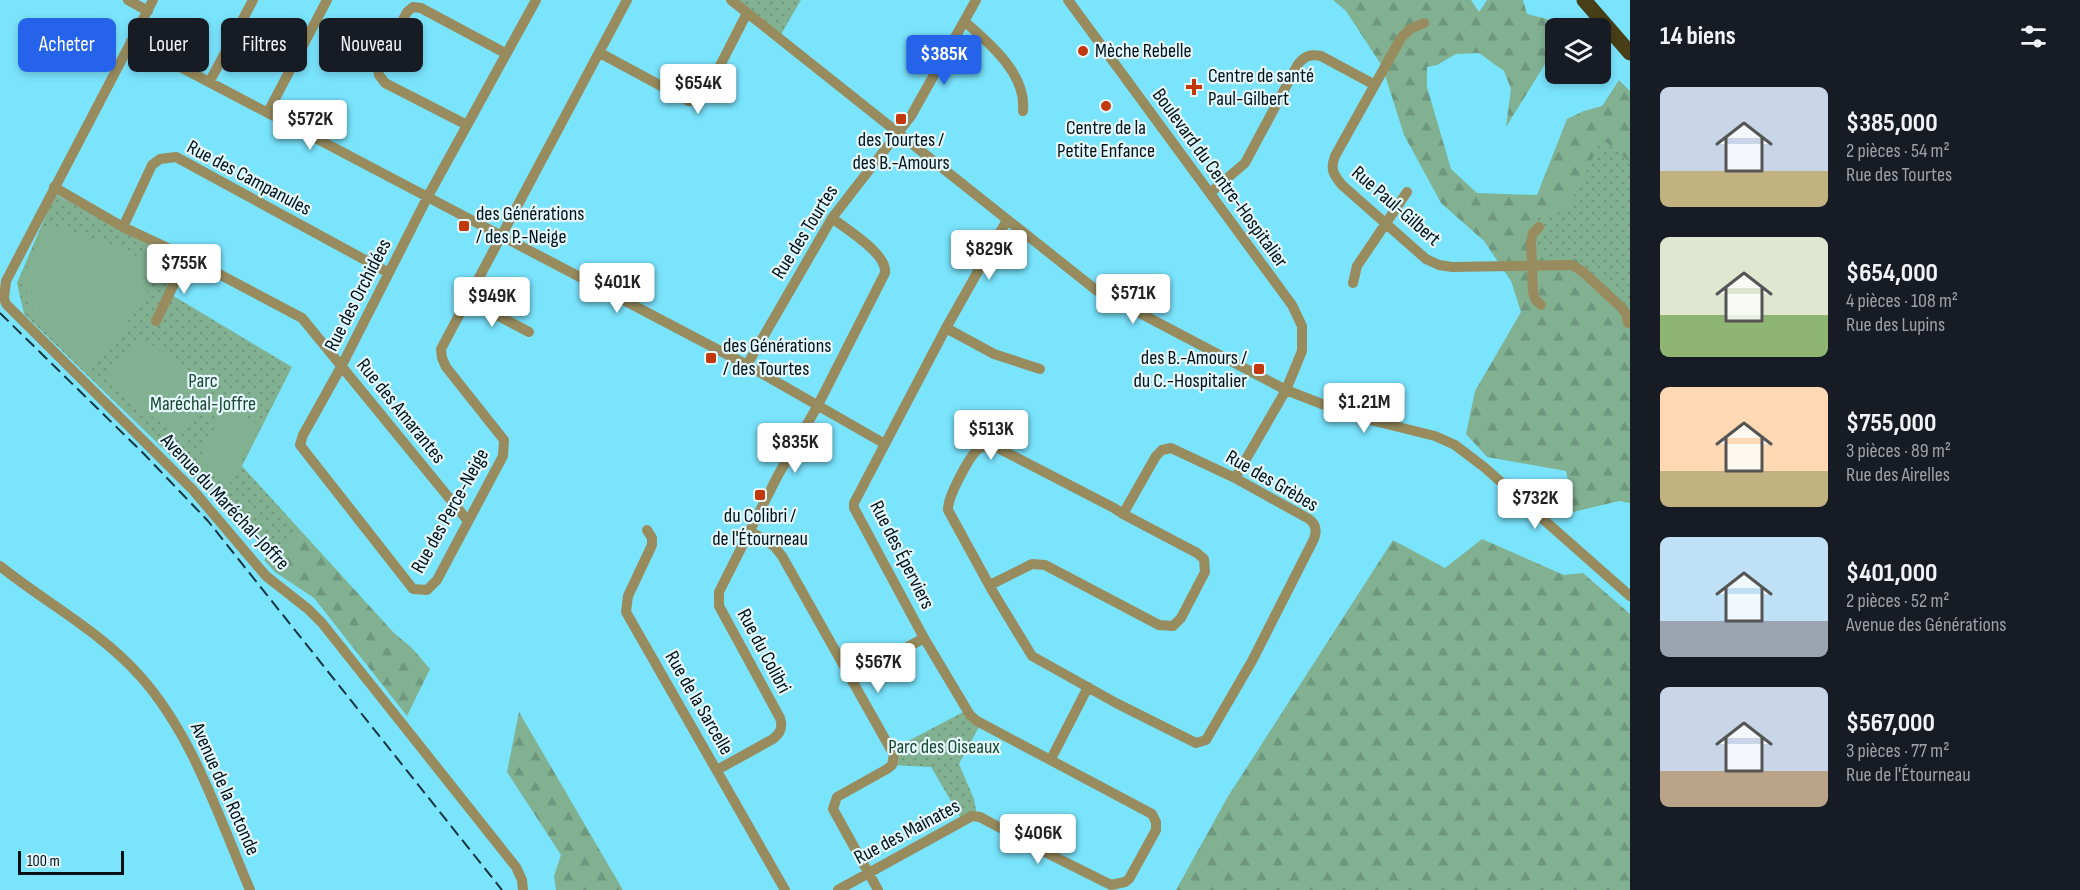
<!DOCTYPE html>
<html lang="fr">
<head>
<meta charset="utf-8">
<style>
  body { margin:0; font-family:"Sofia Sans Condensed",sans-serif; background:#242831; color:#f1f3f6; height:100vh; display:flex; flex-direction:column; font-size:22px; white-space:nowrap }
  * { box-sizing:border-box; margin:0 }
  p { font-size:20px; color:#9ea1a6 }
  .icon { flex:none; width:33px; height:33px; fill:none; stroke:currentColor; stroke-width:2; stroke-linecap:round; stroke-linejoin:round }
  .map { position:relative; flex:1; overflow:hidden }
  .drawer { display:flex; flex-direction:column; background:#171b24; width:450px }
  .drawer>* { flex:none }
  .top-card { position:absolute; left:18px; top:18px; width:570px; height:54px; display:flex; gap:12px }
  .buttons { position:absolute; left:1545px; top:18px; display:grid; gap:12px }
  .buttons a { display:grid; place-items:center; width:66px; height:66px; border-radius:9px; background:#171b24; box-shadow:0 3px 9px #0003; font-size:30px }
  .scale { position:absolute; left:18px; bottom:15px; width:106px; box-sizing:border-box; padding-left:6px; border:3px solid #001116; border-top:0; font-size:16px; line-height:21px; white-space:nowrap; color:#001116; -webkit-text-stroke:4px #e4f7fc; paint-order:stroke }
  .price { position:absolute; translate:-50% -51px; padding:0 14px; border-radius:6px; background:#fff; color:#222; font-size:20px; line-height:39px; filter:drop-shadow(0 2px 3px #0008) }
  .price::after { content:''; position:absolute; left:50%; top:36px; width:18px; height:14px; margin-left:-9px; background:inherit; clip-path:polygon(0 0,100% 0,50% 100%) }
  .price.on { background:#2563eb; color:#fff }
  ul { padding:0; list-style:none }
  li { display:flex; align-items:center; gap:18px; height:150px; padding:0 30px }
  li span { display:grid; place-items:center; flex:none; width:168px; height:120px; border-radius:9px; color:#555 }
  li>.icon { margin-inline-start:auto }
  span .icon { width:72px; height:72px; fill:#fffc; stroke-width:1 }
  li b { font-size:26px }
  h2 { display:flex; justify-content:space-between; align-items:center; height:72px; padding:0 30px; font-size:26px }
  .pill { padding:0 21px; border-radius:9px; background:#171b24; box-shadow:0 3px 9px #0003; font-size:21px; line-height:54px }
  .pill.on { background:#2563eb; color:#fff }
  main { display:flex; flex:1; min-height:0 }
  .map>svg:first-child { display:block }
</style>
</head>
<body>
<main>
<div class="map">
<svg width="1630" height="890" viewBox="0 0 1630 890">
  <defs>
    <pattern id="forest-firs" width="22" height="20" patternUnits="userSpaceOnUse" patternTransform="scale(1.5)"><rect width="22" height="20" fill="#82b192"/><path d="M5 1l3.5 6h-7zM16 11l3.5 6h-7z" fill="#6e977d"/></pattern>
    <pattern id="park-dots" width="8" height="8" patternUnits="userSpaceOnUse" patternTransform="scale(1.5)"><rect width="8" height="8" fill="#82b192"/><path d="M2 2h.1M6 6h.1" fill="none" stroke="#6e977d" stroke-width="1.8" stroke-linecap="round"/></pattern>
  </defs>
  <rect width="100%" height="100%" fill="#7ae4fd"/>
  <path fill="url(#forest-firs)" d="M1333 0H1471L1479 12 1487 0H1523L1527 14 1547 19 1556 28 1547 61 1506 127 1511 89 1504 71 1479 53 1456 54 1437 65 1427 67V87L1451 169 1477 193 1537 195 1567 119 1584 111 1602 106 1619 80 1630 91V503L1619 501 1569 513 1557 502 1569 485 1566 471 1487 457 1466 434 1475 391 1521 312 1511 281 1484 241 1441 203 1404 135 1382 66 1346 11Z
    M302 532 394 633 412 648 430 669 407 716 314 598 275 572 264 560 269 555 273 559Z
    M1482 539 1564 575 1583 573 1630 614V890H1176L1227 798 1393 540 1445 568Z
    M519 712 623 890H556L554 876 561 855 507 772Z"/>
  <path fill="url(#park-dots)" d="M733 0H801L779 38Z
    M1602 139 1630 162V304L1576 259 1566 256 1542 257 1537 249 1538 213 1565 215Z
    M55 194 179 261 167 292 292 367 242 466 302 532 273 559 236 519 24 314 17 283Z
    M967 710 981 723 959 764 974 799 977 816 962 820 931 767 892 765 891 750Z"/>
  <path fill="#82b192" d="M48 225C69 231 145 251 152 270 158 290 103 354 90 371 60 343 16 313 28 266 32 252 41 238 48 225Z
    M141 336 212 392 177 436 106 380Z
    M226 407 260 425 230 484 195 466Z"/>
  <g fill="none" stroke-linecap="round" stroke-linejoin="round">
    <path stroke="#988c5e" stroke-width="10" d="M128 0 148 11
      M153 0 6 281 4 298 6 304 193 490 266 576 308 609 322 623 516 867 522 880 523 890
      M536 0 427 198 341 367 303 435 300 445 413 589 427 590 437 580 503 456 504 440 446 367 442 358 441 349 627 0
      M731 0 1096 290 1286 390 1350 415 1435 436 1455 445 1484 467 1630 596
      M1068 0 1292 305 1302 326V351L1286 390 1235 478
      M964 21C989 43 1027 74 1023 111
      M1424 23 1410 29 1401 38 1335 156C1330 169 1333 174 1342 185L1426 259 1439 265 1452 267 1572 265 1582 271 1621 307 1626 314 1628 323
      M131 41 747 365 885 444
      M600 53 689 101C698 101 702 99 707 91L747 13
      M210 81 253 0
      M268 112 327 0
      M467 125 385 83 379 75 378 66 407 12 413 7 421 8 505 53
      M54 187 123 227 187 257 302 318 468 521
      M1210 193 1245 163 1298 64C1305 56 1310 54 1321 56L1375 85
      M123 227 152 165 160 159 176 157 389 273
      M1539 227 1533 233 1531 241 1533 292 1535 299 1541 305
      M1353 283 1357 266 1407 192
      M468 300 529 332
      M156 321 187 257
      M946 328 994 354 1040 369
      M747 365 832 218 911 116 976 0
      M647 530 652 538V545L628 596 626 612 785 890
      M750 531 774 546 782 556 894 755 892 765 887 769 837 797 833 809 878 890
      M0 566C46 603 100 631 140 676 193 735 219 818 250 890
      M990 585 1032 564 1045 565 1159 625 1173 626 1181 618 1205 572 1204 559 1197 553 1123 514 1114 508 992 445C986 446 983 446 978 449 969 457 947 498 948 510L993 592 1032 656 1116 703 1196 743 1206 740 1252 661 1314 539C1317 531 1316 524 1309 519L1235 478 1171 448 1162 450 1156 456 1123 514
      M851 678 924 638
      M1051 759 1088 687
      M717 770 773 739C781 733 783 727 780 718L719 606V592L777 477 818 405 885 273C888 254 846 229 832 218
      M838 890 972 816 980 817 1047 853 1111 885 1125 882 1129 879 1156 830V822L1152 814 977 721 970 715 924 638 854 508V503L946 328 1007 220"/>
    <path stroke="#483f18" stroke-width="15" d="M1584 0 1630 53"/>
    <path stroke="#15353e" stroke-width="2" stroke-dasharray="12 6" stroke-linecap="butt" d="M0 313 145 455 208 521 502 890"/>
  </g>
  <g fill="#c1380d" stroke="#e4f7fc" stroke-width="2">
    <circle cx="1083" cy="51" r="6"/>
    <path d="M1191 78h6v6h6v6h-6v6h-6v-6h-6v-6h6z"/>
    <circle cx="1106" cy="106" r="6"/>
    <rect x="895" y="113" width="12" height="12" rx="3"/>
    <rect x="458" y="220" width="12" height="12" rx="3"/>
    <rect x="705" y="352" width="12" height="12" rx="3"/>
    <rect x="1253" y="363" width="12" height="12" rx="3"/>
    <rect x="754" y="489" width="12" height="12" rx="3"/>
  </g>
  <g text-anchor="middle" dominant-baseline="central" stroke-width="4.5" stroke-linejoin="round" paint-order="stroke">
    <g font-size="20" fill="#001116" stroke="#e4f7fc" text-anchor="start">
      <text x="1095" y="51">Mèche Rebelle</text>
      <text x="1208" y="76">Centre de santé<tspan x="1208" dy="23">Paul-Gilbert</tspan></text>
      <text x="1106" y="128" text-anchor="middle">Centre de la<tspan x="1106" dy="23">Petite Enfance</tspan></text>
      <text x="901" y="140" text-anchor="middle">des Tourtes /<tspan x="901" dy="23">des B.-Amours</tspan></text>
      <text x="476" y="214">des Générations<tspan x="476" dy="23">/ des P.-Neige</tspan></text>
      <text x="723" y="346">des Générations<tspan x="723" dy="23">/ des Tourtes</tspan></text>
      <text x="1247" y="358" text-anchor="end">des B.-Amours /<tspan x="1247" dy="23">du C.-Hospitalier</tspan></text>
      <text x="760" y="516" text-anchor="middle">du Colibri /<tspan x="760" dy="23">de l'Étourneau</tspan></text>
    </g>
    <g font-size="20" fill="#001116" stroke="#e4f7fc">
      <text transform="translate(249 178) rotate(28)">Rue des Campanules</text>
      <text transform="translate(1220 178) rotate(54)">Boulevard du Centre-Hospitalier</text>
      <text transform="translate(1396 206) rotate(41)">Rue Paul-Gilbert</text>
      <text transform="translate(805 232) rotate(-58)">Rue des Tourtes</text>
      <text transform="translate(358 295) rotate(-63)">Rue des Orchidées</text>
      <text transform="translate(401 411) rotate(51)">Rue des Amarantes</text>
      <text transform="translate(1272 481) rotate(30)">Rue des Grèbes</text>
      <text transform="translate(225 502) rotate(47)">Avenue du Maréchal-Joffre</text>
      <text transform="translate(450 511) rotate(-61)">Rue des Perce-Neige</text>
      <text transform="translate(902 555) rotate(63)">Rue des Éperviers</text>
      <text transform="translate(764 651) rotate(62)">Rue du Colibri</text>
      <text transform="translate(699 703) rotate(60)">Rue de la Sarcelle</text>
      <text transform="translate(225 789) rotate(66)">Avenue de la Rotonde</text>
      <text transform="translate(907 832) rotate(-28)">Rue des Mainates</text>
    </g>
    <g font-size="20" fill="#19482d" stroke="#e4f7fc">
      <text x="203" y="381">Parc<tspan x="203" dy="23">Maréchal-Joffre</tspan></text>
      <text x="944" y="747">Parc des Oiseaux</text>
    </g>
  </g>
</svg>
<div class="buttons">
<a><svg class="icon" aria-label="layers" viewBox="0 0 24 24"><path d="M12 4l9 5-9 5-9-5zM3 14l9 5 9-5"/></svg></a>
</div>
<div class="scale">100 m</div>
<b class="price on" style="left:944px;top:86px">$385K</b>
<b class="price" style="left:698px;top:115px">$654K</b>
<b class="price" style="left:310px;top:151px">$572K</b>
<b class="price" style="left:989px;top:281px">$829K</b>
<b class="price" style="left:184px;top:295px">$755K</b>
<b class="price" style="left:617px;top:314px">$401K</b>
<b class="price" style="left:1133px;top:325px">$571K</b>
<b class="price" style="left:492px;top:328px">$949K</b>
<b class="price" style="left:1364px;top:434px">$1.21M</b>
<b class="price" style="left:991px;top:461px">$513K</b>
<b class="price" style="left:795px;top:474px">$835K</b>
<b class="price" style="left:1535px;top:530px">$732K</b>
<b class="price" style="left:878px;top:694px">$567K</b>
<b class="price" style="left:1038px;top:865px">$406K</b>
<div class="top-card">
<a class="pill on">Acheter</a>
<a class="pill">Louer</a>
<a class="pill">Filtres</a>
<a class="pill">Nouveau</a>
</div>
</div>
<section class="drawer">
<h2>14 biens<svg class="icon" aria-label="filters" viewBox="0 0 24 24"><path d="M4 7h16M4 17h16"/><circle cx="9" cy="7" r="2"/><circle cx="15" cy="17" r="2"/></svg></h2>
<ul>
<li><span style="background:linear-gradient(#c9d6e8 70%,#c2b280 0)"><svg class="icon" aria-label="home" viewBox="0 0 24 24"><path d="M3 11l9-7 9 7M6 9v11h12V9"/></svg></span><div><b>$385,000</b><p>2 pièces · 54 m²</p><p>Rue des Tourtes</p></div></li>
<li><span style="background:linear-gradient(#dfe7d0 65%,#8fb573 0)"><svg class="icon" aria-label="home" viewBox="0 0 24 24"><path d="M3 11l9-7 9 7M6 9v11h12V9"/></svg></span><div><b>$654,000</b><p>4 pièces · 108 m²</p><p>Rue des Lupins</p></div></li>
<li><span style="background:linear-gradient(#ffd9b3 70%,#c2b280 0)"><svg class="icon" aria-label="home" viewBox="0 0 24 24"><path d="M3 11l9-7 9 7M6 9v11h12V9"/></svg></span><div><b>$755,000</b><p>3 pièces · 89 m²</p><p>Rue des Airelles</p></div></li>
<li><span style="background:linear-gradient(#bfe0f5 70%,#9aa5b1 0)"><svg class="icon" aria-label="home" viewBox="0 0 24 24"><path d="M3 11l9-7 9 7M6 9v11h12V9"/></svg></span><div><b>$401,000</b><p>2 pièces · 52 m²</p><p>Avenue des Générations</p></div></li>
<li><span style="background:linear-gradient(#c9d6e8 70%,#b9a48a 0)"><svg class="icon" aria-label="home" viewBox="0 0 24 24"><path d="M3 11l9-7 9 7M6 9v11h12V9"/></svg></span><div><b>$567,000</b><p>3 pièces · 77 m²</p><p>Rue de l'Étourneau</p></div></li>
</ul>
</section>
</main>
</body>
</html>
